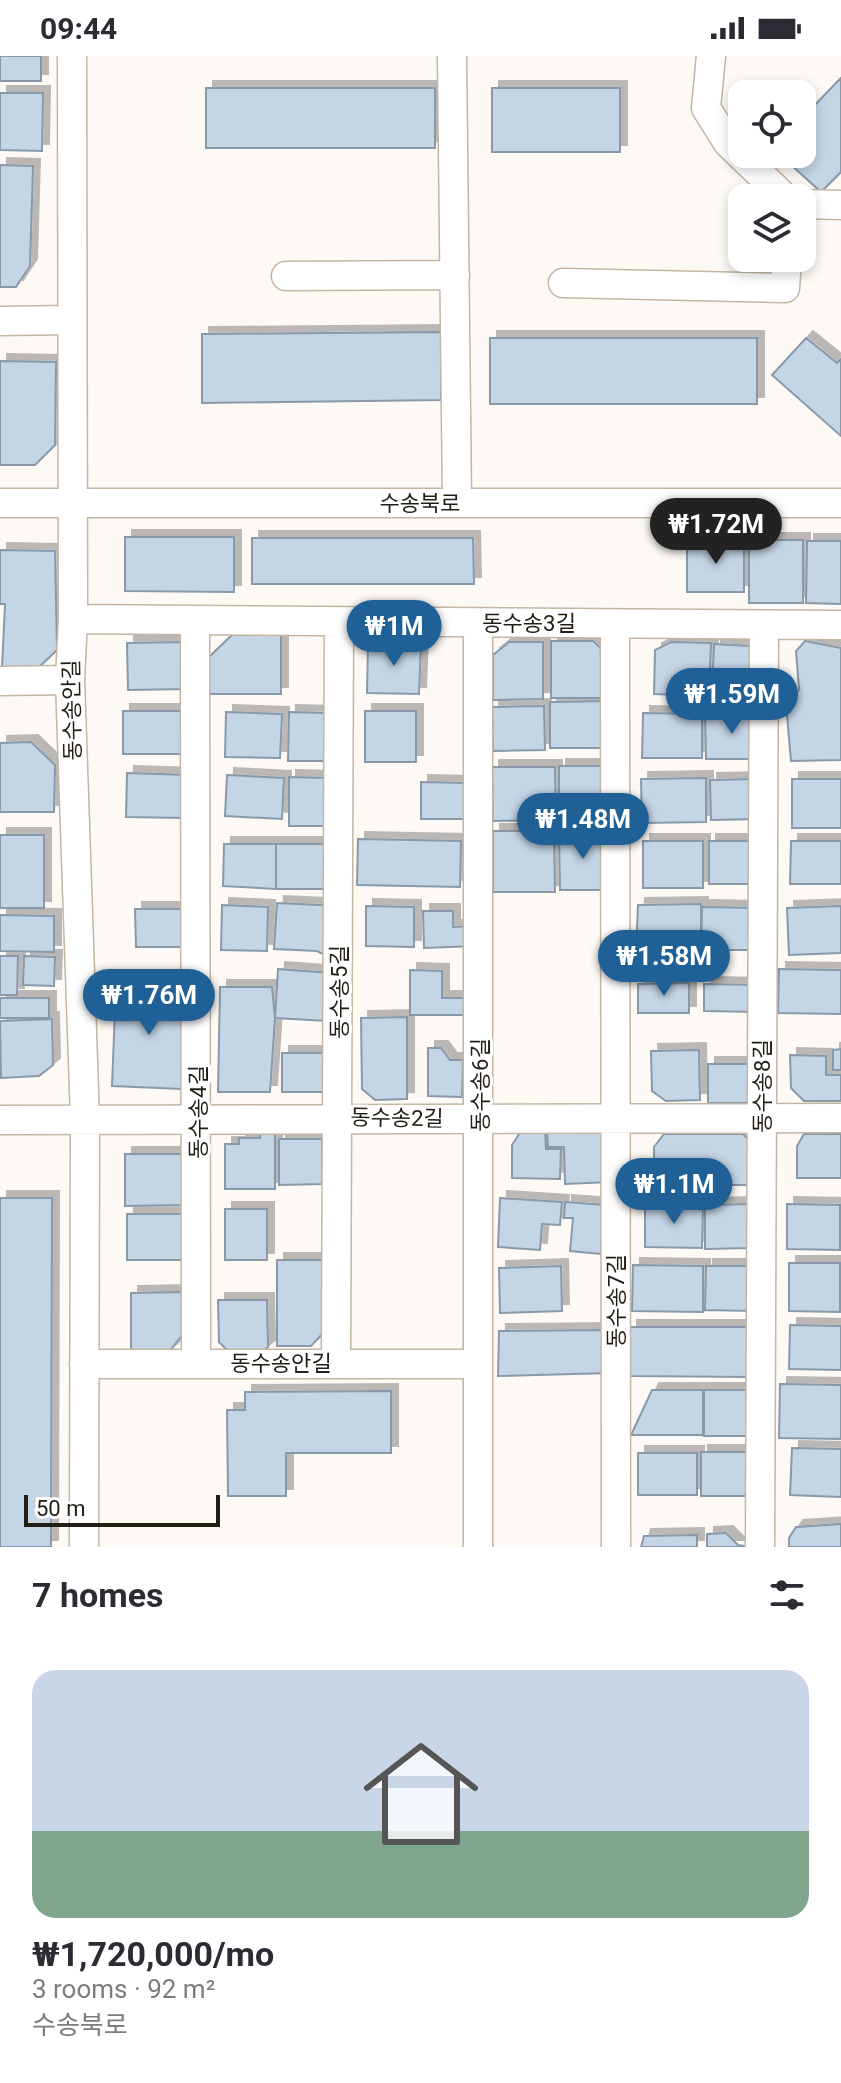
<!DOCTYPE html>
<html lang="en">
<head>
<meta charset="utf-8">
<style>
  body { margin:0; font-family:Roboto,"Noto Sans KR",sans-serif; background:#f2f2f3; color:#2b2b33; height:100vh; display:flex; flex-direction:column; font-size:30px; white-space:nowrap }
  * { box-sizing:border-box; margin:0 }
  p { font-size:26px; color:#7c7c81 }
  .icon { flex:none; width:44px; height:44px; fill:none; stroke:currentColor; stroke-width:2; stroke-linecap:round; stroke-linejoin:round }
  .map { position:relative; height:1491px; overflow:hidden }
  .sheet { display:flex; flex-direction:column; background:#fff; flex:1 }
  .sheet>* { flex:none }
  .tools { position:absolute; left:728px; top:24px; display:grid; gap:16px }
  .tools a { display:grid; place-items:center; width:88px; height:88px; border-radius:16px; background:#fff; box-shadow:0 4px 12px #0003; font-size:40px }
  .scale { position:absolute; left:24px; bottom:20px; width:196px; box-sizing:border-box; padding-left:8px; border:4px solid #221d15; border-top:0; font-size:22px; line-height:28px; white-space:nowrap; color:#221d15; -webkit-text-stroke:6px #fff; paint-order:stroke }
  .price { position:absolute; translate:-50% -68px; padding:0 18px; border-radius:28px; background:#1f6196; color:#fff; font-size:26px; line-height:52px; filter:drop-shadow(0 2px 4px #0008) }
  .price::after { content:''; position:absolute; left:50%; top:48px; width:24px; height:18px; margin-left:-12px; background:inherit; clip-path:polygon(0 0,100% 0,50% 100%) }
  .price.current { background:#222; color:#fff }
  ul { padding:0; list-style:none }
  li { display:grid; align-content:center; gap:16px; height:424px; padding:0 32px }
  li+li { border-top:2px solid #e1e1e2 }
  li span { display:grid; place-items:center; height:248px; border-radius:24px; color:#555 }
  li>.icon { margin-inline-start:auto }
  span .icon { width:144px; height:144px; fill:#fffc; stroke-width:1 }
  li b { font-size:34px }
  h2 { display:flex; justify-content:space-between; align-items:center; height:96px; padding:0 32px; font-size:34px }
  .status { display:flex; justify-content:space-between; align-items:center; height:56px; padding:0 40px; background:#fff; direction:ltr }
  .status svg { height:22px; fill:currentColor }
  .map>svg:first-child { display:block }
</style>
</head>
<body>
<div class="status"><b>09:44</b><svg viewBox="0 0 49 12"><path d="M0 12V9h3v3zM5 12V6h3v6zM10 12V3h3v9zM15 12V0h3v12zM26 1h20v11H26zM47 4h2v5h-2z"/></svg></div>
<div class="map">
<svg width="841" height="1491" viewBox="0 0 841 1491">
  <defs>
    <filter id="shadow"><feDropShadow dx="7" dy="-7" stdDeviation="0" flood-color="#0004"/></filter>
  </defs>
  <rect width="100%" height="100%" fill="#fdfaf6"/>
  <path fill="#c4d5e6" stroke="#8899a9" stroke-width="2" filter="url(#shadow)" d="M0 0H41V25H0Z
    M841 22V116L821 136 779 98H802V50L808 56Z
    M206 32H435V92H206Z
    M492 32H620V96H492Z
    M0 37H43L42 95 0 94Z
    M0 109 33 110 30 210 16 231H0Z
    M441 276V344L202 347V278Z
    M490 282H757V348H490Z
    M806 282 837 307 841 303V380L772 319Z
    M0 305 56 306 55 389 35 409H0Z
    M125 481H234V536L125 535Z
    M252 482H473L474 528H252Z
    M749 484H803V547H749Z
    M687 485H744V536H687Z
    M807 485H841V548L806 547Z
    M0 494 55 495 57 594 35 615 2 612 5 548H0Z
    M232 579H281V638H208V602Z
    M551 585H593L607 598 606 642H551Z
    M805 585 841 592V704L791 705 786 648 799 634 796 595Z
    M185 586 186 633 128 634 127 587Z
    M509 586H543V643L493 644V599Z
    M671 586 711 587 709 640 654 638 655 594Z
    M368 587 421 588 419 638 367 637Z
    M714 588 750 590 757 639 712 637Z
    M605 645V692H550V646Z
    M544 650 545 694 493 695 492 651Z
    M123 655H187V698H123Z
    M365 655H416V706H365Z
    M226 656 282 658 280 702 225 701Z
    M289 656 326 657 325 705H288Z
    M757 656 758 703H706L705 657Z
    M643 657 702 658V702H642Z
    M31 686 55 709 54 756H0V687Z
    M559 710H606V765L559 766Z
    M492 711H555L556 764 493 765Z
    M127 717 188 719 186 762 126 761Z
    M227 719 284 722 282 763 225 760Z
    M289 721 329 722V770H289Z
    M706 722V766L642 767 641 723Z
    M759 723 760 763 711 764 710 724Z
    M792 723H841V772H792Z
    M421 726 466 727V763H421Z
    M493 775H554L555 836H493Z
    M605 775 606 834H560L559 776Z
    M0 779H44V852H0Z
    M358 783 461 785 460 831 357 829Z
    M643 785H703V832H643Z
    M709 785H757V828H709Z
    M791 785H841V828H790Z
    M224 788H276V833L223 830Z
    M276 788H326V833H276Z
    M277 847 340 850 338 906 317 895 274 893Z
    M701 848V894L636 895 638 849Z
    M222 849 268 851 267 895 221 894Z
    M366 850 414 851V891L366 890Z
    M841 850V897L789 899 787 852Z
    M702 851 758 852V894H701Z
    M135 853H189V891H136Z
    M423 855H453V871L476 870V890L424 892Z
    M0 859 54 860V896L0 895Z
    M0 900H18L17 939H0Z
    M24 900 55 901 54 930 23 929Z
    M278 913 330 917 327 965 275 962Z
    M779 913 841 914V958L778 957Z
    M410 914 442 915V942H465V959H410Z
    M689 927V957H638V928Z
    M704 928 758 929V956L704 955Z
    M116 929 185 931 182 1033 112 1030Z
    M220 931H272L275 962 270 1036H218Z
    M0 942H49V962H0Z
    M407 961V1043L375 1044 362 1033 361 962Z
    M52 963 53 1009 39 1020 1 1022 0 965Z
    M428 992H441L450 1004H463L462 1041 428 1040Z
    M841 993V1014H833V994Z
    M699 994 700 1044 666 1045 652 1035 651 995Z
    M282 997H330V1036H282Z
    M790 999 826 1000V1019H841V1045H804L791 1032Z
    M708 1008H755V1035L746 1047H708Z
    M609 1072 610 1126 565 1128 564 1091H548L547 1073Z
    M521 1075H545L546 1093H561L560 1123 512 1122V1089Z
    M260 1076H275V1133H225V1088H239V1082H260Z
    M664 1078H743L756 1091V1129H654V1091Z
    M804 1078H841V1122H797V1090Z
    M279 1083H322V1128L279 1129Z
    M125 1098H182L183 1149 125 1150Z
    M0 1142H52L51 1491H0Z
    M500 1142 562 1146 560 1169 542 1168 540 1194 498 1191Z
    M565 1146 605 1149 601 1198 570 1195 573 1162H564Z
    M645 1148 703 1149 702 1192 645 1191Z
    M750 1148 751 1192 705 1193V1149Z
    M787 1148 840 1149V1194L787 1193Z
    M225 1153H267V1204H225Z
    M127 1158H183V1204H127Z
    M277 1204H324V1276L311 1290H277Z
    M789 1207H840V1256L789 1255Z
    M633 1209 703 1210V1256L632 1255Z
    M561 1210 562 1255 500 1257 499 1212Z
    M706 1210H752V1255L705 1254Z
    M183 1236V1278L170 1295 131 1296V1237Z
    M218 1244H267L268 1291 261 1297H230L219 1286Z
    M790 1269 841 1270V1314L789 1313Z
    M630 1271H750V1321L630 1320Z
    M611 1274V1317L498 1320 499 1275Z
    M780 1328 841 1329V1383L779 1382Z
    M652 1334H703V1379H631Z
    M704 1334H749L750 1380H704Z
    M391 1335V1397H286V1440H228L227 1354H245V1336Z
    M792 1392 841 1393V1441L790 1439Z
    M701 1396H751V1440H701Z
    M638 1397H697V1439H638Z
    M841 1468V1491H789V1482L796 1471Z
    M726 1477 738 1489 751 1491H707V1478Z
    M697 1479V1491H641L644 1480Z"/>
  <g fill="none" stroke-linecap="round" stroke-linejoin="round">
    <defs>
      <path id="minor" d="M72 0 73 563 70 624 85 1064 84 1491
        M452 0 457 447
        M711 0 706 52 728 87 785 142
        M802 148 841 149
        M286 220 455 219
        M563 227 785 232 787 202
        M0 265 71 264
        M0 447H841
        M73 563 841 569
        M195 565 196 1307
        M478 567V1491
        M615 568 616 1491
        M0 625 70 624
        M0 1064 841 1062
        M336 1307 339 566
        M84 1308H478
        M760 1491 764 569"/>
    </defs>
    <use href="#minor" stroke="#c4b6a3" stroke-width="31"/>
    <use href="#minor" stroke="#fff" stroke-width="28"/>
  </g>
  <g text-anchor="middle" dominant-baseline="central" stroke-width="6" stroke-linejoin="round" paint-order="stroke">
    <g font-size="22" fill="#221d15" stroke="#fff">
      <text x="420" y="447">수송북로</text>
      <text x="529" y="567">동수송3길</text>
      <text transform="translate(72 654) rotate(-91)">동수송안길</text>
      <text transform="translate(339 936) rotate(-90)">동수송5길</text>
      <text transform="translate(480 1029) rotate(-90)">동수송6길</text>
      <text transform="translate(762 1030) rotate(-90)">동수송8길</text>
      <text transform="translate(198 1056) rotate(-90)">동수송4길</text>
      <text transform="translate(397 1062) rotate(1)">동수송2길</text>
      <text transform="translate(616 1245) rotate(-90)">동수송7길</text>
      <text x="281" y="1307">동수송안길</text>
    </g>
  </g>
</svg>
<div class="tools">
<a><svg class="icon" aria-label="locate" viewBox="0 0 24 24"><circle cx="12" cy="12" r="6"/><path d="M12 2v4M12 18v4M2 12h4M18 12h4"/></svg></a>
<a><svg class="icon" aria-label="layers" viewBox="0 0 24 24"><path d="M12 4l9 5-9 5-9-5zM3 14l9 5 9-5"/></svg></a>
</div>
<div class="scale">50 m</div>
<b class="price current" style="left:716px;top:510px">₩1.72M</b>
<b class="price" style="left:394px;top:612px">₩1M</b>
<b class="price" style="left:732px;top:680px">₩1.59M</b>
<b class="price" style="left:583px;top:805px">₩1.48M</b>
<b class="price" style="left:664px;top:942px">₩1.58M</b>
<b class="price" style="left:149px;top:981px">₩1.76M</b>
<b class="price" style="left:674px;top:1170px">₩1.1M</b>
</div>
<section class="sheet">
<h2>7 homes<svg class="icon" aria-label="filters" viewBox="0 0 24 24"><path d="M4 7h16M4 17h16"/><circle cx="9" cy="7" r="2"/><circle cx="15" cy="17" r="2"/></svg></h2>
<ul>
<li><span style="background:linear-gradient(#c9d6e8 65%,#7fa58c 0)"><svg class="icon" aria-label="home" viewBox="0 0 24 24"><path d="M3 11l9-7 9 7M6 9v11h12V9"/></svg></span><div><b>₩1,720,000/mo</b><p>3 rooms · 92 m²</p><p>수송북로</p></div></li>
</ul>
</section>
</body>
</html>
